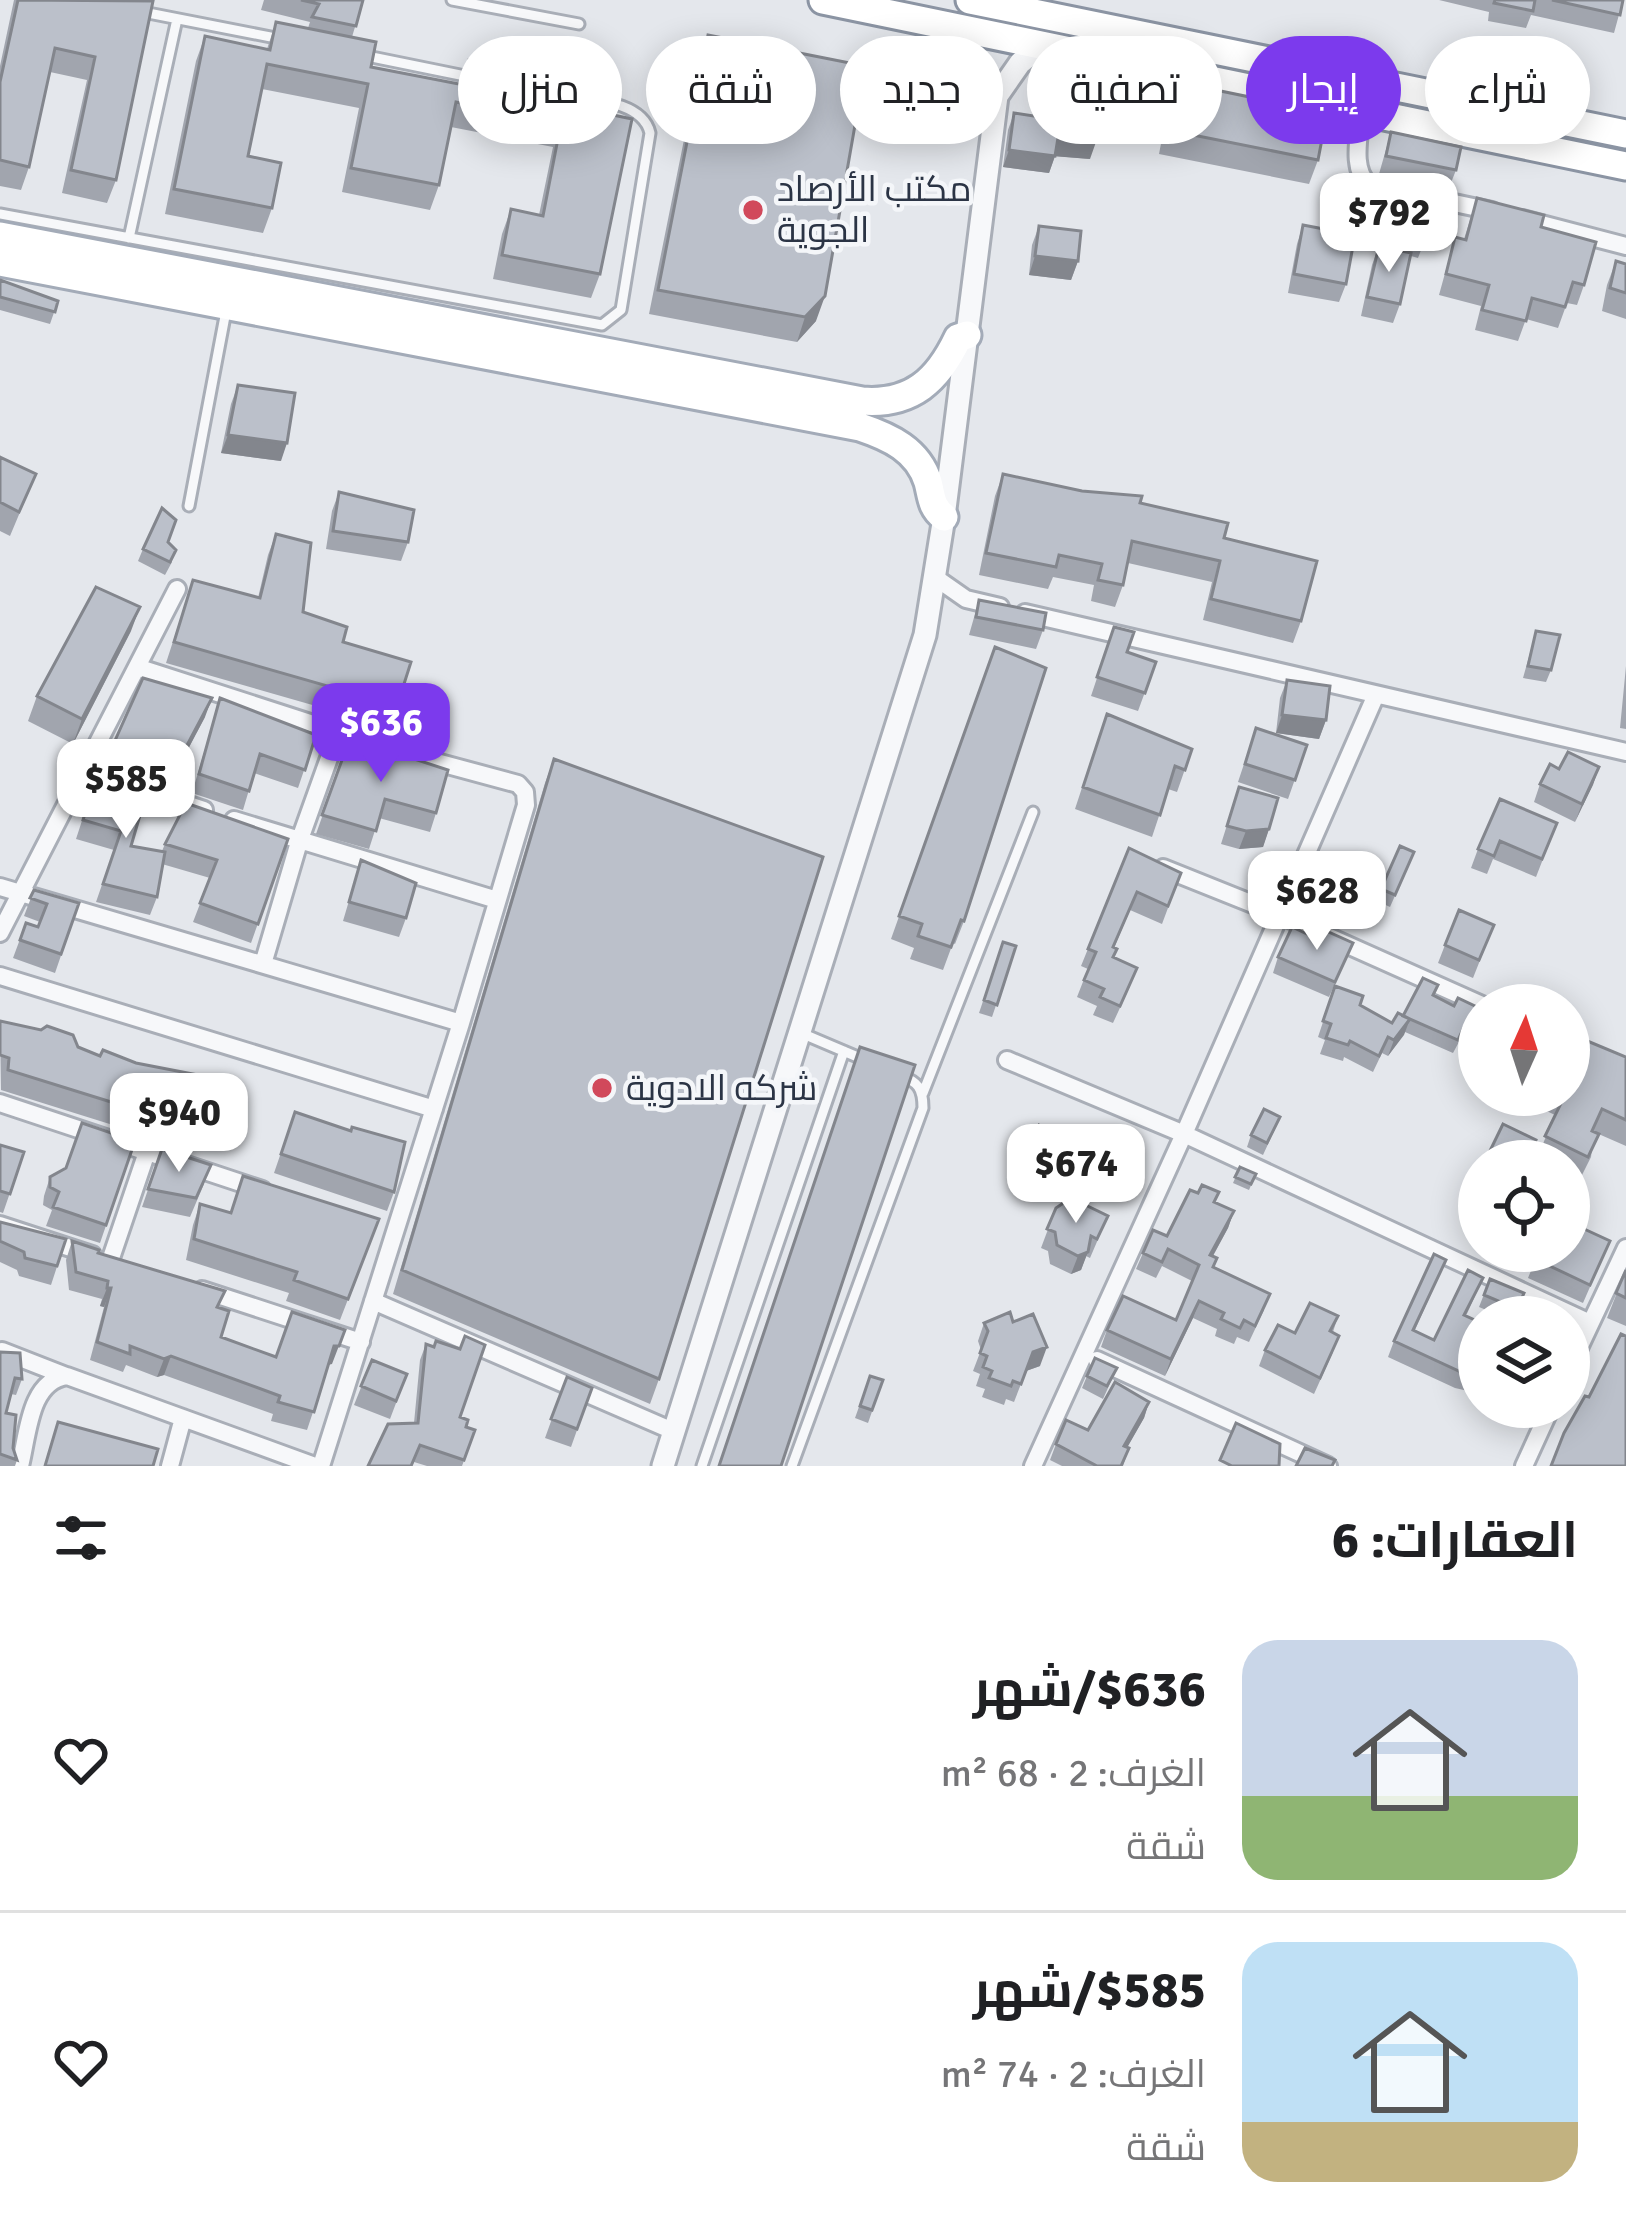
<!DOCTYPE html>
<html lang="ar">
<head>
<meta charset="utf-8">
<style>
  body { margin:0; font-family:Signika,Cairo,sans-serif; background:#f6f6f6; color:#202124; direction:rtl; height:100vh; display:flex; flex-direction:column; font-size:45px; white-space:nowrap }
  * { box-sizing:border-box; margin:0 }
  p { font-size:39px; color:#757577 }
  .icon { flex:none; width:66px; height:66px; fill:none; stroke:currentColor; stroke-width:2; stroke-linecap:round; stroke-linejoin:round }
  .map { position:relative; height:1466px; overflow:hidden; direction:ltr }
  .side { display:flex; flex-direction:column; background:#fff; flex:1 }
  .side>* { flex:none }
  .hud { position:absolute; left:36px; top:36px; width:1554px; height:108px; direction:rtl; display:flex; gap:24px }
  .needle { width:78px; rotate:3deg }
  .controls { position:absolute; left:1458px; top:984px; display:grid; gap:24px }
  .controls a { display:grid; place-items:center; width:132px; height:132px; border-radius:50%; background:#fff; box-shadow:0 6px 30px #0003; font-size:60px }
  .price { position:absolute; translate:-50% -102px; padding:0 27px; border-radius:24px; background:#fff; color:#222; font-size:39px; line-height:78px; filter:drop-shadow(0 3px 6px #0008) }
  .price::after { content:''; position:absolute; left:50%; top:72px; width:36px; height:27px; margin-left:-18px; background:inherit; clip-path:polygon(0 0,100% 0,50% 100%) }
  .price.on { background:#7c3aed; color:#fff }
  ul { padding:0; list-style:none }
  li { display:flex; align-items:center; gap:36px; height:300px; padding:0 48px }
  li+li { border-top:3px solid #e0e0e0 }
  li span { display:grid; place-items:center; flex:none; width:336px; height:240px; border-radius:36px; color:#555 }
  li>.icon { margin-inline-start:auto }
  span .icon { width:144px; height:144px; fill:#fffc; stroke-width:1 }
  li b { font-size:51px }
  h2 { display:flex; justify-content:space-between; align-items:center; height:144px; padding:0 48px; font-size:51px }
  .chip { padding:0 42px; border-radius:54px; background:#fff; box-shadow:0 6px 30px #0003; font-size:42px; line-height:108px }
  .chip.on { background:#7c3aed; color:#fff }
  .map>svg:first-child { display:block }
</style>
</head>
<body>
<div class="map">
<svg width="1626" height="1466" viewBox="0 0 1626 1466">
  <rect width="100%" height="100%" fill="#e4e7ec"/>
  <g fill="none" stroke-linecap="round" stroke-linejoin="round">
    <defs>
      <path id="service" d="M452 0 579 24
        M138 11 281 39
        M362 55 475 78
        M0 214 602 325 621 310 650 133C642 99 586 100 556 94
        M129 238 177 19
        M189 506 226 311
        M801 1033 867 1061
        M923 1093 1033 812
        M702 1466 844 1051
        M792 1466 923 1108C923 1088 918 1082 900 1075"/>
      <path id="minor" d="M1361 111C1360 134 1350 169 1369 185L1492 211
        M1522 219 1626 246
        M936 578 966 599 1000 607
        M1025 613 1626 752
        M137 667 403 753 518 784 525 792 526 805 461 1023
        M85 770 204 810
        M234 820 497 900
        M1163 868 1278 914 1482 1005
        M0 887 461 1023 321 1466
        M0 933 177 589
        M263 964 299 842 338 733
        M0 976 434 1109
        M1007 1060 1184 1134 1590 1323
        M0 1103 262 1190
        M0 1225 92 1255
        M110 1261 147 1152
        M202 1290 361 1342
        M373 1301 673 1431
        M2 1351 66 1376
        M1097 1360 1328 1466
        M1569 1369 1626 1248
        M20 1466C28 1435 29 1381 67 1376L315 1466
        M170 1466 183 1418
        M1033 1466 1184 1134 1375 697
        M1524 1466 1551 1407"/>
      <path id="tertiary" d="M953 27 997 96
        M663 1466 925 635 944 517 997 96 1020 63 1042 45"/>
      <path id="primary" d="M0 236 862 401C912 405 938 380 958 338L967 335
        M0 262 860 427C890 437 918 450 928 482 932 497 931 507 944 517"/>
      <path id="trunk" d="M823 0 1626 166
        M970 0 1626 134"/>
    </defs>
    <use href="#service" stroke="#a9aeb7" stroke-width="15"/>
    <use href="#minor" stroke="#a9aeb7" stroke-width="22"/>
    <use href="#tertiary" stroke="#a9aeb7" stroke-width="27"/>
    <use href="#primary" stroke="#a3abb8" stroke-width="33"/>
    <use href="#trunk" stroke="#8b94a3" stroke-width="33"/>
    <use href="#service" stroke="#f7f8fa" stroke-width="9"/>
    <use href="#minor" stroke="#f7f8fa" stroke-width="16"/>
    <use href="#tertiary" stroke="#f7f8fa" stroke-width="21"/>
    <use href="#primary" stroke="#fff" stroke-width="27"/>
    <use href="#trunk" stroke="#fff" stroke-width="27"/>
  </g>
  <path fill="#a1a5ae" d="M14 0H150L116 180 107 203 62 193 87 80 50 72 29 167 21 190 0 186V66Z
    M264 0H363L352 37 371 67 460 85 469 60 565 105 600 274 591 298 493 279 502 234 511 209 539 215 553 147 451 127 439 185 430 210 342 192 359 108 262 89 248 156 272 208 263 233 165 214 196 61 205 36 267 49 276 22 308 28 310 22 261 10Z
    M1439 0H1623L1614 33 1531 15 1526 28 1488 21 1489 12Z
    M708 35 816 321 797 342 649 314 700 60Z
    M1177 82 1318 160 1309 184 1159 154 1168 107Z
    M1014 113 1090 159 1055 156 1049 173 1003 167 1008 130Z
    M1391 132 1456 170 1449 188 1379 174Z
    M1477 198 1541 227 1584 285 1577 305 1567 303 1558 328 1526 319 1518 341 1475 330 1481 306 1439 295 1455 237 1464 239Z
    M1411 211 1423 245 1418 258 1411 256 1400 304 1393 323 1361 316 1372 265 1379 246 1400 251Z
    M1303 225 1346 284 1339 302 1288 293 1297 244Z
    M1039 226 1078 261 1071 280 1029 275 1032 245Z
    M1616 261 1626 264V319L1602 311 1607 285Z
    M0 280 58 301 50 324 0 310Z
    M238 385 281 461 221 453 231 404Z
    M0 457 36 474 10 536 0 531Z
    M1003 474 1140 503 1224 538 1301 621 1293 643 1203 620 1212 582 1128 563 1123 585 1115 607 1091 601 1094 585 1053 577 1048 589 979 575 995 496Z
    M339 492 408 542 401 561 326 549 332 511Z
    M276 534 303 612 343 642 411 662 389 727 166 663 193 580 258 598 268 555Z
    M168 542 172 562 165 575 138 561 143 549Z
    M979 600 1043 630 1036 649 969 635Z
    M1114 627 1127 652 1156 662 1138 711 1091 696Z
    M131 631 73 744 28 721 37 696Z
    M1536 631 1551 670 1546 682 1523 678Z
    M995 647 964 921 955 944 953 943 943 970 910 959 914 948 891 939Z
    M1626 666V729L1620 728Z
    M1287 680 1326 720 1319 739 1276 733 1280 698Z
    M220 698 316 735 298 788 254 773 243 810 192 793Z
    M205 717 169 785 106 764 113 745Z
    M1256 728 1307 745 1288 799 1238 782Z
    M1099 736 1192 749 1177 792 1168 789 1152 837 1075 809Z
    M350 738 436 813 430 832 379 818 369 849 316 834Z
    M554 759 659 1379 650 1404 393 1294 545 783Z
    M1599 767 1575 822 1534 802 1540 784 1559 769Z
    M94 784 131 846 162 851 165 844 288 839 251 943 193 922 210 878 162 864 157 897 150 915 96 902 114 850 76 839Z
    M1239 787 1269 829 1263 847 1239 849 1221 844Z
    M1557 823 1536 877 1493 859 1487 874 1471 868 1478 849Z
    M1129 848 1181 873 1162 924 1130 910 1114 948 1113 958 1130 986 1113 1023 1093 1015 1097 1006 1077 997 1088 969 1081 966Z
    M361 860 406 918 399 937 343 921Z
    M1409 864 1390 907 1377 901 1381 889Z
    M34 890 79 903 55 973 13 958 26 923 38 927 40 922 24 916Z
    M1494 925 1473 978 1438 963 1445 945Z
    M1320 940 1353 943 1329 997 1273 973 1278 957Z
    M1003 942 1016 946 992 1017 979 1013Z
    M1438 985 1434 995 1479 1027 1470 1045 1460 1040 1453 1053 1405 1032 1388 1056 1382 1053 1373 1072 1344 1057 1343 1061 1320 1054 1325 1040 1318 1037 1335 986 1360 1005 1392 1023Z
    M0 1021 78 1047 100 1056 136 1063 242 1090 220 1149 183 1135 180 1141 118 1122 116 1126 1 1090Z
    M1583 1044 1626 1057V1146L1594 1132 1591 1157 1580 1179 1569 1174V1161H1542L1537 1158 1555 1115 1515 1096 1569 1095Z
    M295 1112 394 1192 387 1211 274 1173Z
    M1275 1129 1263 1155 1247 1147 1251 1135Z
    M1064 1137 1060 1149 1066 1174 1056 1193 1017 1173 1024 1155Z
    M135 1141 100 1243 46 1226 52 1210 43 1205 44 1196 50 1177Z
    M0 1145 24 1152 3 1213 0 1212Z
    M162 1149 204 1184 190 1217 142 1207Z
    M1240 1167 1256 1174 1249 1190 1233 1183Z
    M1215 1202 1234 1211 1228 1228 1213 1256 1217 1258 1214 1268 1264 1310 1249 1342 1237 1337 1234 1344 1215 1336 1217 1329 1193 1318 1165 1376 1101 1347 1107 1330 1176 1320 1192 1281 1162 1266 1156 1278 1136 1269 1143 1253Z
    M200 1204 230 1212 379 1219 340 1320 286 1301 289 1293 186 1260 193 1225Z
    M1056 1208 1108 1216 1090 1258 1086 1256 1081 1270 1071 1274 1050 1264 1048 1251 1041 1248Z
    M0 1222 66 1239 51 1285 19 1276 17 1270 0 1262Z
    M72 1241 219 1308 221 1337 276 1357 332 1364H329L307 1430 271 1421 273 1414 164 1375 157 1377 126 1365 123 1372 90 1360 104 1307 100 1306 102 1299 69 1290 66 1260Z
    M1610 1241 1583 1303 1528 1278 1539 1251Z
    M1446 1260 1415 1330 1434 1340 1483 1278 1466 1316 1479 1322V1360L1477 1359 1468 1391 1455 1388 1388 1357 1394 1341Z
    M1626 1270V1326L1607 1318Z
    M1490 1279 1524 1293 1515 1317H1503L1479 1307Z
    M1338 1316 1333 1332V1352L1314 1394 1259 1366 1265 1350 1295 1333Z
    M1013 1322 1040 1366 1026 1371 1014 1402 1006 1399 1004 1405 982 1397 985 1389 976 1386 980 1374 973 1371 981 1350 978 1341 984 1323Z
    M426 1344 460 1417 466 1427 475 1430 462 1466H427L414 1462 412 1466H368L414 1423 420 1360Z
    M0 1352 22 1379 16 1395 11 1394 6 1413 17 1460 15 1466H0Z
    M372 1360 407 1374 390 1419 354 1405Z
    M1117 1368 1103 1399 1082 1388 1087 1376Z
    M870 1376 883 1380 868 1423 855 1418Z
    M567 1377 592 1388 571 1447 545 1438Z
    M1149 1402 1144 1418 1127 1447 1129 1448 1123 1466H1062L1050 1460 1056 1444Z"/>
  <path fill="#83868d" d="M1058 138 1096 142 1090 159 1052 156H1055L1049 173 1003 167 1009 150Z
    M1035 256 1078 261 1071 280 1029 275Z
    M825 296 816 321 797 342 805 317Z
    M228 435 287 443 281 461 221 453Z
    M140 607 131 631 73 744 82 719Z
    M212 698 205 717 169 785 176 766Z
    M1282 715 1326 720 1319 739 1276 733Z
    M1599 767 1593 785 1575 822 1582 804Z
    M1269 829 1263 847 1239 849 1246 831Z
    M1410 1019 1404 1035 1388 1056 1394 1040Z
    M1234 1211 1228 1228 1204 1272 1210 1255Z
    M1088 1252 1081 1270 1071 1274 1078 1256Z
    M107 1288H111L104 1307 100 1306Z
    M1199 1301 1193 1318 1165 1376 1171 1359Z
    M345 1330 332 1364 328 1365 334 1346Z
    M1047 1347 1040 1366 1026 1371 1033 1352Z
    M171 1356 164 1375 157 1377 164 1359Z
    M1149 1402 1144 1418 1119 1462 1124 1446Z"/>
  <path fill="#bbc0ca" stroke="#83868d" stroke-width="3" d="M18 0 153 1 116 180 71 170 95 57 55 48 29 167 0 160V82Z
    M301 0H363L356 26 312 17 319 4Z
    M1495 0H1535L1533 11 1494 3Z
    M1552 0H1623L1620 15Z
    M276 22 376 42 371 67 464 85 469 60 570 81 565 105 632 119 600 274 502 255 511 209 543 216 561 123 456 102 439 185 351 168 368 84 267 64 248 156 281 163 272 208 174 189 205 36 270 50Z
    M708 35 855 64 861 91 825 296 805 317 658 290Z
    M1177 82 1327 113 1318 160 1168 130Z
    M1014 113 1098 126 1096 142 1058 138 1055 156 1009 150Z
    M1391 132 1461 147 1456 170 1386 156Z
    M1477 198 1544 215 1541 227 1596 242 1584 285 1573 282 1565 307 1532 298 1526 321 1482 310 1489 285 1446 274 1455 237 1466 240Z
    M1411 211 1430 215 1423 245 1404 241Z
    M1303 225 1355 235 1346 284 1294 274Z
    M1039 226 1081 231 1078 261 1035 256Z
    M1379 246 1411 253 1400 304 1367 297Z
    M1616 261 1626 264V293L1610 288Z
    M0 280 58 301 55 312 0 297Z
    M238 385 295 393 287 443 228 435Z
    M0 457 36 474 19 512 0 502Z
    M1003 474 1082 491 1142 496 1140 503 1228 523 1224 538 1317 561 1301 621 1211 599 1220 561 1132 541 1123 585 1098 580 1102 564 1059 555 1056 567 986 553Z
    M339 492 414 510 408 542 333 531Z
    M162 508 176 520 168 542 176 550 170 562 143 549Z
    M276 534 311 543 303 612 347 627 343 642 411 662 397 706 174 642 193 580 260 598Z
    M96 587 140 607 82 719 37 696Z
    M979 600 1046 613 1043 630 976 617Z
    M1114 627 1134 632 1127 652 1156 662 1145 693 1097 677Z
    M1536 631 1560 635 1551 670 1528 666Z
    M995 647 1046 668 964 921 961 920 951 947 918 936 922 924 899 916Z
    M143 678 212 698 176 766 113 745Z
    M1287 680 1330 686 1326 720 1282 715Z
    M220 698 316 735 305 770 260 754 249 791 199 774Z
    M1107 714 1192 749 1185 770 1175 766 1160 815 1083 787Z
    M1256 728 1307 745 1295 780 1245 764Z
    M350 738 448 770 436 813 385 799 376 831 322 815Z
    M1568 752 1599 767 1582 804 1540 784 1550 764 1559 769Z
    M554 759 823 857 659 1379 402 1270Z
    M94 784 145 798 131 846 165 852 157 897 103 884 121 831 83 820Z
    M1239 787 1278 798 1269 829 1246 831 1227 826Z
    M1500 799 1557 823 1542 859 1500 841 1494 856 1478 849Z
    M186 803 288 839 258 924 200 903 217 860 165 844Z
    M1400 846 1414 852 1395 895 1381 889Z
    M1129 848 1181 873 1168 906 1137 892 1113 947 1117 949 1113 957 1137 968 1120 1006 1100 997 1104 989 1084 980 1096 952 1088 949Z
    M361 860 416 883 406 918 349 902Z
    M34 890 79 903 61 954 20 940 26 923 38 927 47 904 30 898Z
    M1459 910 1494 925 1479 960 1445 945Z
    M1292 927 1320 940 1324 930 1353 943 1335 982 1278 957Z
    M1003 942 1016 946 997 1005 984 1000Z
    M1423 978 1438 985 1433 995 1454 1006 1458 998 1479 1008V1023L1475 1032 1464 1027 1458 1040 1403 1016Z
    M1335 986 1363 996 1360 1005 1392 1023 1398 1013 1410 1019 1394 1040 1388 1037 1379 1056 1350 1041 1348 1045 1326 1038 1331 1024 1323 1021Z
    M0 1021 41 1030 47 1026 73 1035 78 1047 100 1056 103 1050 136 1063 203 1076 242 1090 227 1128 190 1114 188 1121 125 1102 124 1106 8 1070 9 1058 0 1055Z
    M1569 1037 1583 1044 1585 1040 1626 1057V1120L1602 1109 1592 1131 1599 1134 1588 1157 1545 1136 1565 1095H1569Z
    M860 1047 915 1065 781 1466H719Z
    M1264 1109 1280 1117 1267 1143 1251 1135Z
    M295 1112 351 1131 352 1127 405 1142 394 1192 281 1154Z
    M82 1123 135 1141 106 1225 53 1207 59 1192 50 1187V1177L66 1168Z
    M1503 1124 1536 1140 1527 1161H1485Z
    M1039 1125 1064 1137 1058 1148 1072 1155 1063 1174 1024 1155Z
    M0 1145 24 1152 10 1194 0 1191Z
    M162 1149 211 1165 196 1198 148 1189Z
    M1240 1167 1256 1174 1251 1184 1235 1177Z
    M243 1176 379 1219 348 1299 294 1280 297 1272 194 1239 200 1204 231 1213Z
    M1202 1185 1219 1192 1214 1202 1234 1211 1210 1255 1217 1258 1213 1267 1270 1294 1255 1326 1244 1320 1240 1328 1221 1319 1224 1313 1199 1301 1171 1359 1107 1330 1123 1296 1176 1320 1199 1265 1168 1249 1162 1262 1143 1253 1153 1230 1167 1236 1190 1190 1198 1193Z
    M1071 1198 1108 1216 1097 1239 1091 1236 1088 1252 1078 1256 1057 1245 1055 1232 1047 1229 1056 1208Z
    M0 1222 66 1239 57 1266 25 1258 24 1252 0 1241Z
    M1569 1222 1610 1241 1590 1285 1535 1259 1539 1251H1569Z
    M72 1241 99 1250 98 1253 225 1291 217 1307 229 1311 221 1337 276 1357 292 1312 345 1330 339 1346H334L314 1412 278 1402 280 1396 171 1356 164 1359 130 1346V1354L97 1342 111 1288H107L108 1281 76 1272Z
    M1434 1254 1446 1260 1413 1330 1434 1340 1468 1270 1483 1278 1464 1315 1479 1322V1347L1474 1375 1461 1372 1394 1341Z
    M1626 1270V1298L1616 1293Z
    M1490 1279 1524 1293 1517 1309 1484 1295Z
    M1310 1303 1338 1316 1330 1331 1339 1336 1320 1378 1265 1350 1278 1325 1295 1333Z
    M1010 1312 1013 1322 1033 1314 1047 1347 1033 1352 1021 1384 1013 1381 1011 1386 989 1378 992 1371 983 1367 987 1356 980 1353 988 1331 984 1323Z
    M1621 1334 1626 1336V1466H1551L1564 1433 1585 1396 1589 1397Z
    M465 1336 485 1345 460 1417 468 1420 466 1427 475 1430 464 1460 420 1445 411 1466H368L388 1424 418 1423 426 1344 434 1347 436 1341 460 1349Z
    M0 1352 20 1353 22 1379 15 1378 6 1413 16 1415 13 1448 17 1460 0 1454Z
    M1095 1358 1117 1368 1107 1386 1087 1376Z
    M372 1360 407 1374 396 1401 361 1386Z
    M870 1376 883 1380 872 1410 860 1406Z
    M567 1377 592 1388 577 1429 551 1419Z
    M1115 1382 1149 1402 1124 1446 1129 1448 1121 1466H1097L1056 1444 1066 1420 1088 1430Z
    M58 1422 158 1449 153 1466H45Z
    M1236 1423 1280 1444 1279 1466H1232L1220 1460Z
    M1305 1448 1335 1460 1332 1466H1296Z"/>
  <g fill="#d1495b" stroke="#f4f6f9" stroke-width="4.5">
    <circle cx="753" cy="210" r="12"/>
    <circle cx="602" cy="1088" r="12"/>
  </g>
  <g text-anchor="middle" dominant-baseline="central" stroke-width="9" stroke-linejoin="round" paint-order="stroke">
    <g font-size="36" fill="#2b3445" stroke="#f4f6f9" text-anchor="start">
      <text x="777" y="189">مكتب الأرصاد<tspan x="777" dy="41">الجوية</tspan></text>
      <text x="626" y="1088">شركه الادوية</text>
    </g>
  </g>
</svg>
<div class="controls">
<a><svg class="needle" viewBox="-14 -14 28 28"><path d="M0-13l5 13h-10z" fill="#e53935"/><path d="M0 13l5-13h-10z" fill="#757577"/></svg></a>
<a><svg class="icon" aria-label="locate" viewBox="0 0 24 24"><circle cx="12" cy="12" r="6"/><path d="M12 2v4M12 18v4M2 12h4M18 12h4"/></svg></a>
<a><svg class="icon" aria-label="layers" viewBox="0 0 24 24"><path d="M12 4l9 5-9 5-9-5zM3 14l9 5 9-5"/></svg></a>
</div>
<b class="price" style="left:1389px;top:275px">$792</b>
<b class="price on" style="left:381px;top:785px">$636</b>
<b class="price" style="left:126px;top:841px">$585</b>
<b class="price" style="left:1317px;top:953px">$628</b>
<b class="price" style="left:179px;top:1175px">$940</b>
<b class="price" style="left:1076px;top:1226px">$674</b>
<div class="hud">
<a class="chip">شراء</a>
<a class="chip on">إيجار</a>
<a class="chip">تصفية</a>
<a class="chip">جديد</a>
<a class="chip">شقة</a>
<a class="chip">منزل</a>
</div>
</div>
<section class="side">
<h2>العقارات: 6<svg class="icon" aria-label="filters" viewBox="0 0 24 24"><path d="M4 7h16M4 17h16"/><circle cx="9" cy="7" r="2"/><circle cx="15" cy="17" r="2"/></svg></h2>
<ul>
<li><span style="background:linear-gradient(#c9d6e8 65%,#8fb573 0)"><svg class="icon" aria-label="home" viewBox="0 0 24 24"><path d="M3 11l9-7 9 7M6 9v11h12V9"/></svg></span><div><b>$636/شهر</b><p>الغرف: 2 · 68 m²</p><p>شقة</p></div><svg class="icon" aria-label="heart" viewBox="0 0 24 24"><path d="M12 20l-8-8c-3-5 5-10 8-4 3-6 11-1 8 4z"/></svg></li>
<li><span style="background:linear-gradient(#bfe0f5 75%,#c2b280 0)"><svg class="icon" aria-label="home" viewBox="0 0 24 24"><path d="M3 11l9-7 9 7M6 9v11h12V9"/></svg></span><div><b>$585/شهر</b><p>الغرف: 2 · 74 m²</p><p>شقة</p></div><svg class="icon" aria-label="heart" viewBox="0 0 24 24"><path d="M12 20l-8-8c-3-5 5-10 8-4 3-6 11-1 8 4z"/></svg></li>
</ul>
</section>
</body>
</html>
